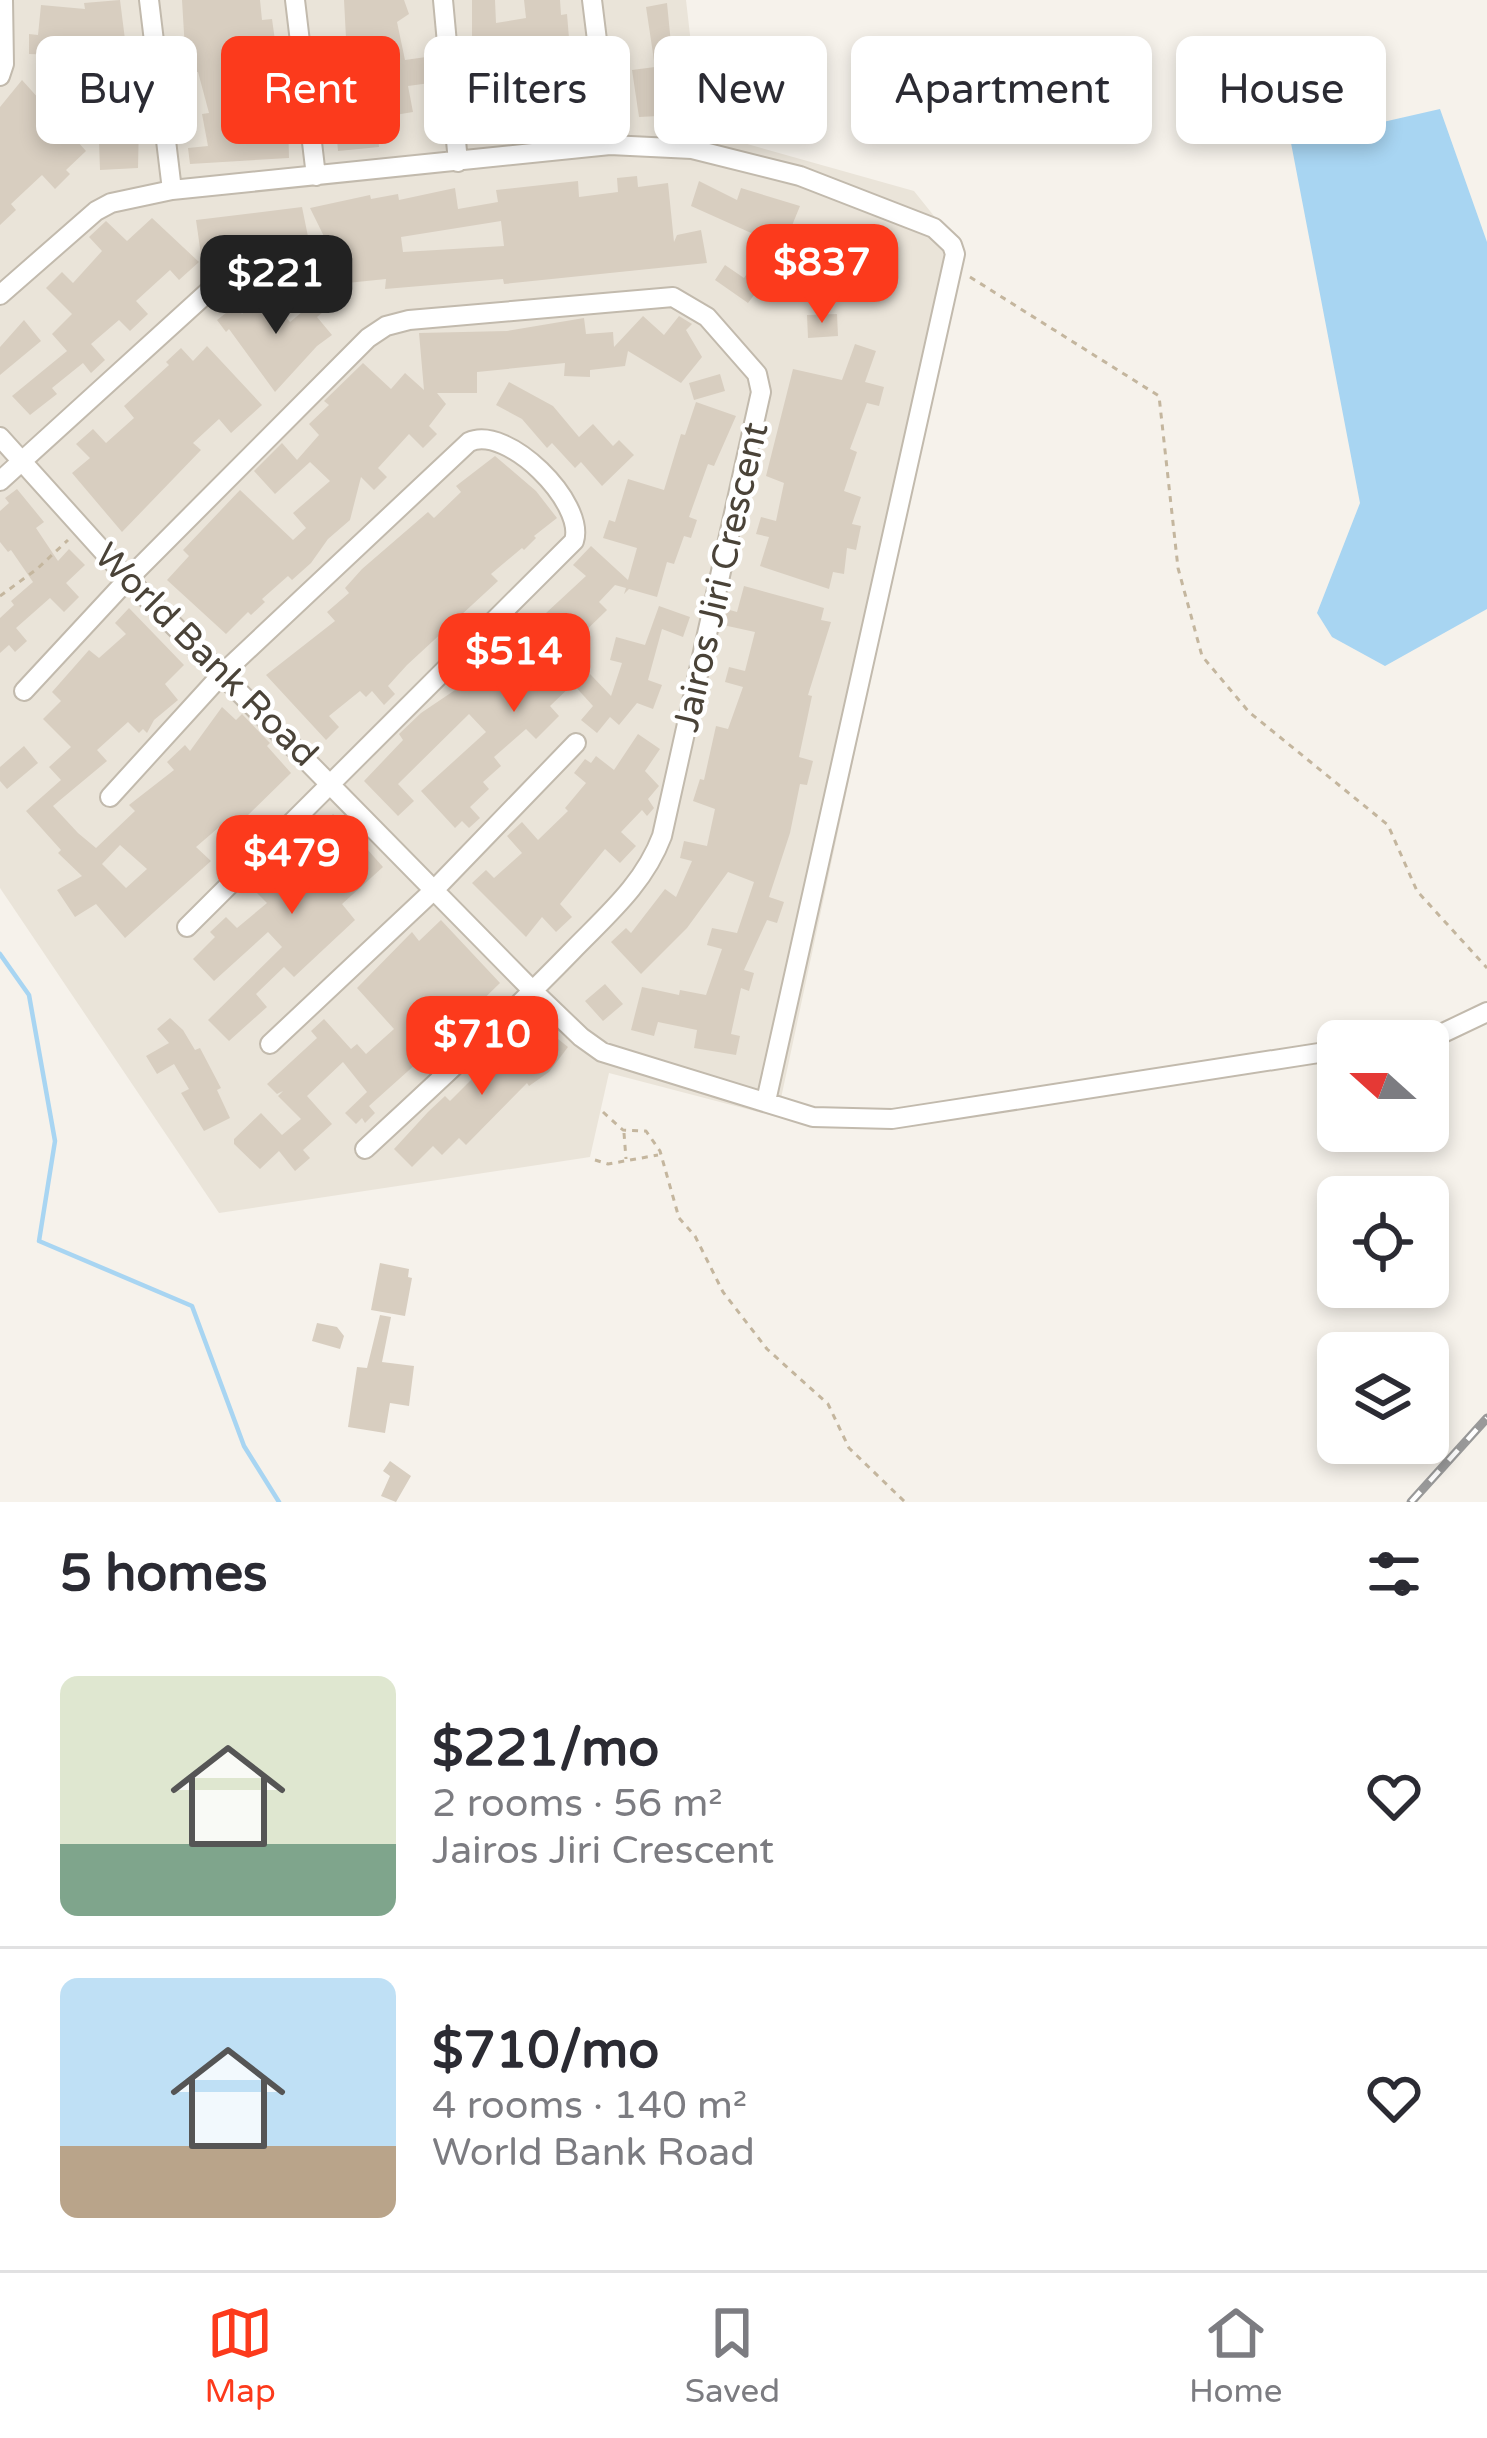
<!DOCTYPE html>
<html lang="en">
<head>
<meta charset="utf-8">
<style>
  body { margin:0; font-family:"Varela Round",sans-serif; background:#f2f2f3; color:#2b2b33; height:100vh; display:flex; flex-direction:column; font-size:45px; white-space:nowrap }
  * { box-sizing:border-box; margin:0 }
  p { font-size:39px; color:#7c7c81 }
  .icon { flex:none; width:66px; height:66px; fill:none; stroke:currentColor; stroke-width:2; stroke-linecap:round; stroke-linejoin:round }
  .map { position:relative; height:1502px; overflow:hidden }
  .details { display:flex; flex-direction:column; background:#fff; flex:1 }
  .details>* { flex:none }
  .banner { position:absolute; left:36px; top:36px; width:1416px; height:108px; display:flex; gap:24px }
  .needle { width:78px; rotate:291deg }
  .fabs { position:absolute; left:1317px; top:1020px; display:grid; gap:24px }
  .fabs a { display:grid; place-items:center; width:132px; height:132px; border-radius:18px; background:#fff; box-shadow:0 6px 18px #0003; font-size:60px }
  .price { position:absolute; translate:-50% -102px; padding:0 27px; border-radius:24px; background:#fc3a1c; color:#fff; font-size:39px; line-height:78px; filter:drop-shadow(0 3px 6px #0008) }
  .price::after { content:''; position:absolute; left:50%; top:72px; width:36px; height:27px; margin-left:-18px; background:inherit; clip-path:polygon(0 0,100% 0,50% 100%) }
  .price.selected { background:#222; color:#fff }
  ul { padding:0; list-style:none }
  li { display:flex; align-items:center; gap:36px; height:300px; padding:0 60px }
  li+li { border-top:3px solid #e1e1e2 }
  li span { display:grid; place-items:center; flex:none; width:336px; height:240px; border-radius:18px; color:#555 }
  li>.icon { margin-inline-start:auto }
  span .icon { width:144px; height:144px; fill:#fffc; stroke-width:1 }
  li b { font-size:51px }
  h2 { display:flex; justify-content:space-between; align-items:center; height:144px; padding:0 60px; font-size:51px }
  .chip { padding:0 42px; border-radius:18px; background:#fff; box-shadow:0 6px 18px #0003; font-size:42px; line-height:108px }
  .chip.selected { background:#fc3a1c; color:#fff }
  .tabs { display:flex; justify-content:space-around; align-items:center; height:168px; border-top:3px solid #e1e1e2; background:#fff; font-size:33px; color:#7c7c81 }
  .tabs a { display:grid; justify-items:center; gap:6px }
  .tabs .selected { color:#fc3a1c }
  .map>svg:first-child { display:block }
</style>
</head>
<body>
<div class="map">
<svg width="1487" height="1502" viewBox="0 0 1487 1502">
  <rect width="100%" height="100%" fill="#f6f2eb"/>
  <path fill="#eae4d9" d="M0 0H686L701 131 914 191 962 251 777 1117 609 1073 590 1157 219 1213 0 888Z"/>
  <path fill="#a8d5f2" d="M1440 109 1487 242V609L1385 666 1332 637 1317 613 1360 503 1291 143Z"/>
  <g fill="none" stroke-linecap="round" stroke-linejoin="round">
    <path stroke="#a8d5f2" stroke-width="4.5" d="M0 954 29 995 55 1141 39 1241 192 1306 244 1446 279 1502"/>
  </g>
  <path fill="#d8cec0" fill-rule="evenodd" d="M120 0 130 79H110L116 123 139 122 138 168 100 170 98 113 94 102H53V55L29 54V34L38 35 41 5 85 9 84 3Z
    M182 0H260L262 20 272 19 279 69H272L276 105 293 101 295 118 288 119 289 158 190 164 188 148 208 146 202 114 209 113 198 72H193L192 49 185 50Z
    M344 0H404L409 14 397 22 405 60 426 57 430 83 408 86 413 112 377 118 379 147 338 151 336 129 357 127 350 91 337 93 326 41 346 38Z
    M472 0H495L496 23 526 18 524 0H560L561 15 567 14 569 38 547 40 553 76 571 74 577 124 483 135 479 85 496 83 488 44 472 46Z
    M667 3 678 115 639 117 632 70 655 67 646 7Z
    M22 80 86 151 66 170 70 174 55 189 42 175 11 204 16 210 0 225V107Z
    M637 176 638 187 668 183 674 242 677 235 701 230 707 263 504 284 503 279 385 289 386 279 347 283 310 208 370 195 371 199 398 194 399 200 455 188 458 209 498 202 496 190 578 181 579 197 618 192 617 178ZM501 221 504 246 403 252 401 237Z
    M699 181 737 200 741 188 800 206 775 267 748 303 715 280 725 265 744 278 769 241 691 206Z
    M302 207 315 271 295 275 290 250 224 252 225 259 202 262 196 220Z
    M152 218 199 262 179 280 170 270 136 301 148 314 130 331 119 320 91 344 105 360 91 373 83 363 52 388 57 394 30 415 12 396 67 351 52 334 72 314 46 288 62 272 73 283 102 251 89 237 106 221 127 241Z
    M265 294 290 322 314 302 323 312 317 317 332 335 317 346 275 392 229 329 226 332 217 320 235 306 242 314Z
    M837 314 838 336 808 338 807 315Z
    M643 316 664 335 679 316 692 324 686 330 702 357 681 383 628 351 625 366 590 370V377L564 376 565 363 477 372V393H437L446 404 429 426 437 434 423 448 409 434 378 468 387 477 374 490 361 477 350 520 328 539 311 563 292 580 288 576 262 599 265 602 251 615 248 612 226 634 167 580 189 556 183 550 240 490 293 540 306 528 293 513 330 481 310 462 275 494 254 471 282 443 297 460 319 435 309 424 329 405 324 401 363 363 391 389 405 373 424 390 419 333 507 331 584 318 586 334 613 332 614 347Z
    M24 320 41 341 0 375V347Z
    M855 344 876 351 865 382 884 387 879 406 867 403 850 449 857 452 844 491 861 497 852 524 861 526 856 550 847 548 844 574 833 572 829 589 760 566 769 537 756 534 761 517 776 521 784 483 766 476 793 369 842 380Z
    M207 346 262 405 231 433 219 419 193 443 201 450 122 532 72 473 90 458 76 444 93 429 106 443 134 418 124 406 169 365 166 362 181 348 193 361Z
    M720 374 725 391 694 400 689 383Z
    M509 382 553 406 579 437 593 424 613 446 619 440 634 455 602 486 581 462 575 468 552 443 547 448 522 419 496 405Z
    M696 402 736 416 714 466 708 464 689 517 697 520 691 538 684 536 674 564 667 562 657 597 629 589 624 594 626 588 615 585 599 602 607 610 573 643 546 613 586 576 573 565 591 546 628 580 637 548 603 538 609 520 615 522 628 479 664 490 681 434 685 435Z
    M495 456 536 491 557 518 534 536 536 538 524 550 522 548 491 574 498 581 407 665 388 686 395 694 384 705 372 691 366 697 360 691 329 716 339 727 326 740 266 675 335 621 327 612 349 593 345 588 362 569 428 512 434 518 461 492 456 486Z
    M17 489 44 522 36 528 58 561 69 549 85 565 66 583 79 597 64 612 50 598 16 628 27 641 15 652 9 645 0 653V618L14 605 11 601 33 582 11 550 8 552 0 542V511L9 503 5 498Z
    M744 586 824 608 821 620 831 622 808 695 812 696 799 757 813 761 807 785 800 784 790 833 769 897 784 902 777 923 767 920 744 970 754 973 749 991 741 988 731 1034 740 1036 736 1055 694 1048 697 1030 658 1022 654 1036 631 1030 642 987 679 995 680 990 706 995 722 949 707 945 712 928 737 933 754 882 728 872 687 928 641 974 611 942 626 928 631 933 665 889 676 897 692 861 680 858 684 841 707 846 715 809 693 801 700 779 704 780 716 726 728 729 743 687 725 682 729 667 745 671 755 632 723 625 726 609 737 612Z
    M659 606 690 617 683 637 662 629 648 680 662 685 653 709 637 703 619 725 610 717 597 733 581 720 593 706 573 684 550 706 559 716 536 739 526 729 494 757 501 766 483 782 489 789 470 807 480 818 469 828 462 821 455 828 421 791 486 732 469 714 398 784 414 801 398 816 364 781 403 740 399 734 421 713 461 686 491 659 494 662 514 641 522 649 534 637 561 664 571 654 611 696 622 663 610 660 616 637 645 645Z
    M129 608 184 665 165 684 178 700 154 720 147 733 143 729 139 733 128 722 97 750 107 761 53 806 78 833 96 848 135 811 129 805 174 770 167 762 185 745 190 751 222 707 236 720 242 714 270 743 267 746 291 773 248 815 251 818 235 833 225 822 196 847 211 861 125 938 96 904 75 917 57 890 82 876 58 853 61 850 26 811 61 780 49 767 71 747 43 719 61 701 52 692 89 650 99 658 126 634 115 623ZM120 845 147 869 126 888 102 864Z
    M638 734 660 749 645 771 659 786 648 799 654 808 647 816 642 810 621 832 636 846 620 863 605 849 560 904 572 917 556 932 542 917 526 937 472 883 486 870 494 878 522 853 507 836 522 822 538 840 568 811 565 808 586 783 574 773 585 759 591 763 596 756 614 770Z
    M24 746 38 763 7 789 0 781V767Z
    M333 814 362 836 359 840 383 867 342 904 355 920 294 977 284 967 256 994 267 1007 229 1041 208 1020 282 947 268 932 214 981 193 959 215 937 210 932 226 917 237 928 267 903 255 891Z
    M441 920 500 983 460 1022 470 1032 455 1047 446 1037 369 1106 375 1113 365 1123 362 1118 356 1124 345 1113 367 1092 343 1062 307 1096 332 1124 303 1150 310 1158 295 1171 279 1151 260 1169 234 1144V1139L261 1113 282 1135 301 1119 278 1096 283 1091 277 1094 267 1084 317 1038 311 1031 324 1019 351 1049 357 1044 366 1054 394 1029 357 988 412 932 419 941Z
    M605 984 623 1004 603 1021 585 1001Z
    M170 1018 183 1030 195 1050 200 1048 221 1088 217 1090 230 1118 204 1131 181 1093 189 1089 174 1064 157 1074 146 1056 169 1043 157 1029Z
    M538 1023 568 1047 549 1072 529 1086 527 1083 466 1145 459 1138 442 1155 433 1146 412 1167 394 1149 428 1112 445 1096 450 1101 489 1062 497 1070 528 1042 525 1040Z
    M380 1263 409 1269 408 1277 412 1278 405 1316 371 1310Z
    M380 1315 391 1317 382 1362 414 1366 409 1406 390 1403 385 1433 348 1427 357 1367 367 1368Z
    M317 1323 337 1327 344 1336 340 1349 312 1341Z
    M390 1461 411 1476 396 1502 381 1496 390 1476 383 1471Z"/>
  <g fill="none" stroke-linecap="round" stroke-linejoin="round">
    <defs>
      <path id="minor" d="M149 0 172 190
        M295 0 316 176
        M443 0 458 162
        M0 76 4 64 3 0
        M610 145 692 149 800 176 934 228 952 245 955 254 766 1101
        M0 295 96 211 111 203 172 190 610 145 592 0
        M0 437 128 579 533 991 581 1037 602 1052 813 1117 892 1119 1338 1050
        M0 481 208 292
        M24 691 128 579 368 338 386 326 409 320 673 297 707 317 757 374 761 392 662 836C644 884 607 915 572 951 506 1019 435 1084 365 1149
        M110 797 223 673 469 442C507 424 586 503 574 541L187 927
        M1395 1041 1443 1033 1487 1012
        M270 1044 434 890 576 743"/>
    </defs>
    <use href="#minor" stroke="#c2baad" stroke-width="22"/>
    <path stroke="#c4b69e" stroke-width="3" stroke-dasharray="6 6" stroke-linecap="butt" d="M970 277 1159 396 1178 568 1202 656 1249 712 1388 825 1417 891 1487 968
      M0 596 37 569 68 540
      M603 1112 623 1130 646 1131 660 1151 679 1218 695 1236 723 1292 767 1349 828 1404 849 1448 905 1502
      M624 1133 626 1159
      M595 1160 608 1164 658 1155"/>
    <use href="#minor" stroke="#fff" stroke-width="18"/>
    <defs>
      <path id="rail" d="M1411 1502 1487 1418"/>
    </defs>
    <use href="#rail" stroke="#999" stroke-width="9"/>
    <use href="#rail" stroke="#fff" stroke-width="4.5" stroke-dasharray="14" stroke-linecap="butt"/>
  </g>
  <g text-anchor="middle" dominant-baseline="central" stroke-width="9" stroke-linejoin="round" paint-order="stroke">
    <g font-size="36" fill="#4a4338" stroke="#fff">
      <text transform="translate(721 577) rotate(-77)">Jairos Jiri Crescent</text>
      <text transform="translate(206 655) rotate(45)">World Bank Road</text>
    </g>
  </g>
</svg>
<div class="fabs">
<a><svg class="needle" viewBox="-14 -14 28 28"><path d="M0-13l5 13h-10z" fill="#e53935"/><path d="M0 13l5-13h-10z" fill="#7c7c81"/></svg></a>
<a><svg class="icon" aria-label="locate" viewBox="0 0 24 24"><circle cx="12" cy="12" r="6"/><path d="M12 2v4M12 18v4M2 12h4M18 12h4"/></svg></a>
<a><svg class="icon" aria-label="layers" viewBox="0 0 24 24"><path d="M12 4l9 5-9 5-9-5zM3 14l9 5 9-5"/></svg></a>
</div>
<b class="price" style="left:822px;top:326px">$837</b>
<b class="price selected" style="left:276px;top:337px">$221</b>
<b class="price" style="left:514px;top:715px">$514</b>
<b class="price" style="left:292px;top:917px">$479</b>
<b class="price" style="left:482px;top:1098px">$710</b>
<div class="banner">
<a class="chip">Buy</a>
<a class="chip selected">Rent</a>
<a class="chip">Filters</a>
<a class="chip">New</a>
<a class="chip">Apartment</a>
<a class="chip">House</a>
</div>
</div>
<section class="details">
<h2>5 homes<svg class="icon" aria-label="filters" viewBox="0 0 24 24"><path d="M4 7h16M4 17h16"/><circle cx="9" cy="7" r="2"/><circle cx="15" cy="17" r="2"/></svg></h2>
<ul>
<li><span style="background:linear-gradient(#dfe7d0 70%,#7fa58c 0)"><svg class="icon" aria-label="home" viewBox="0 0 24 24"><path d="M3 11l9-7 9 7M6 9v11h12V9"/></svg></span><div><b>$221/mo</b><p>2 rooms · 56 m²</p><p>Jairos Jiri Crescent</p></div><svg class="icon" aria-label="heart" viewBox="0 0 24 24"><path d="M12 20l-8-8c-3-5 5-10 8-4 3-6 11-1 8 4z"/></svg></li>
<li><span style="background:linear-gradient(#bfe0f5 70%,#b9a48a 0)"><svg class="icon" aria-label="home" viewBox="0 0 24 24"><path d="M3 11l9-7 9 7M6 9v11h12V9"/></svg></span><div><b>$710/mo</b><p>4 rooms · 140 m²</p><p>World Bank Road</p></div><svg class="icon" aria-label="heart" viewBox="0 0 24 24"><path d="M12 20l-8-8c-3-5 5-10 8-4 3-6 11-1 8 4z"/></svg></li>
</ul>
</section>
<nav class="tabs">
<a class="selected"><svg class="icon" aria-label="map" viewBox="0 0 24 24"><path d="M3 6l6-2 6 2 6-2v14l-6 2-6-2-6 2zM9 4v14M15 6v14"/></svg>Map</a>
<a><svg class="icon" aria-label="saved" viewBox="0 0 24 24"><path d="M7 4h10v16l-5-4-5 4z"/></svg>Saved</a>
<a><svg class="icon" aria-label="home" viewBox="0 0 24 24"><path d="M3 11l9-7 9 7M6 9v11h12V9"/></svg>Home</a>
</nav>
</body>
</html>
